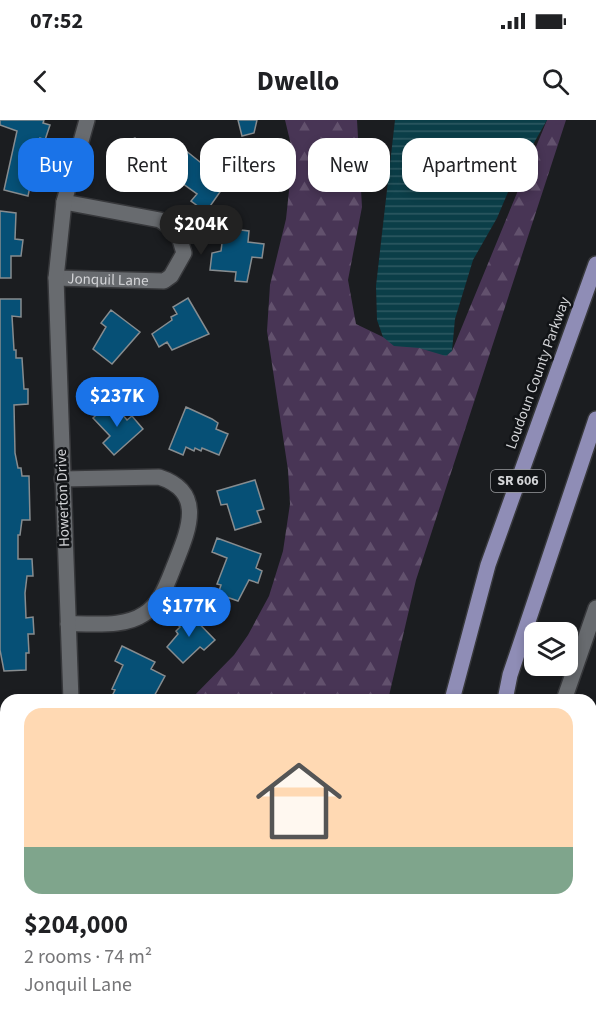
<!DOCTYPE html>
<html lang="en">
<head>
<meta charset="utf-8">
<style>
  body { margin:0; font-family:"Source Sans 3",sans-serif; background:#f2f2f2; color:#202124; height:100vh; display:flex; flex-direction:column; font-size:22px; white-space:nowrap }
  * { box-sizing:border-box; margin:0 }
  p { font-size:20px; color:#757577 }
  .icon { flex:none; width:33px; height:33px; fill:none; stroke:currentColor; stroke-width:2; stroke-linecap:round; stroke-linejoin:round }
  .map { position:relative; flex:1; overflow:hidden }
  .drawer { position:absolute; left:0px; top:574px; width:597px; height:332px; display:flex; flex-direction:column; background:#fff; border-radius:18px 18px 0 0; box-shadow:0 3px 9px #0003 }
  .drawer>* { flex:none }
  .banner { position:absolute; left:18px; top:18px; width:561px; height:54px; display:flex; gap:12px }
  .tools { position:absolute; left:524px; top:502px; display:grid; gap:12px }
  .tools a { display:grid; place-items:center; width:54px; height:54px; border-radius:12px; background:#fff; box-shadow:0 3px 9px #0003; font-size:30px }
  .price { position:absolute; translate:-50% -51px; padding:0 14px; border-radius:21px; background:#1a73e8; color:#fff; font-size:20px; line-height:39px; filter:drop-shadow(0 2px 3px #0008) }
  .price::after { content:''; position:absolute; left:50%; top:36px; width:18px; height:14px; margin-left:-9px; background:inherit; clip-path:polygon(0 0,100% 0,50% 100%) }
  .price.current { background:#222; color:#fff }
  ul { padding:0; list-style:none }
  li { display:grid; align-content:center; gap:12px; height:318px; padding:0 24px }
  li span { display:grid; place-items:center; height:186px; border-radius:18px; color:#555 }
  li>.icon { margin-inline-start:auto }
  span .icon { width:108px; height:108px; fill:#fffc; stroke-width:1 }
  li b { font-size:26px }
  .tag { padding:0 21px; border-radius:18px; background:#fff; box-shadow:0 3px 9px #0003; font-size:21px; line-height:54px }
  .tag.current { background:#1a73e8; color:#fff }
  .status { display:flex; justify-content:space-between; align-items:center; height:42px; padding:0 30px; background:#fff; direction:ltr }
  .status svg { height:16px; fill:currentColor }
  header { display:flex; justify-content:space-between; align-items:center; height:78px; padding:0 24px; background:#fff; font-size:27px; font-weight:700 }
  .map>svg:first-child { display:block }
</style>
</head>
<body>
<div class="status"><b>07:52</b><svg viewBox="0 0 49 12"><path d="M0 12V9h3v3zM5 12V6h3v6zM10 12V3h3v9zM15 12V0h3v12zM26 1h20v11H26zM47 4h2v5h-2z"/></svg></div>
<header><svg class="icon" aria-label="back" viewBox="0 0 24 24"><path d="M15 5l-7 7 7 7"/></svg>Dwello<svg class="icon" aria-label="search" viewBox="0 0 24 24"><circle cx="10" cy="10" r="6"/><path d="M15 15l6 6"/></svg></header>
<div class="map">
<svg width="596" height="905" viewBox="0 0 596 905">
  <defs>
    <pattern id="forest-firs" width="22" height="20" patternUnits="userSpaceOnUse" patternTransform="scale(1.5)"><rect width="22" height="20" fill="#483555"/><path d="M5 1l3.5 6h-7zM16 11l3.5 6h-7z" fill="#62516d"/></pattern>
    <pattern id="water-rules" width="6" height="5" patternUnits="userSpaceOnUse" patternTransform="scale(1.5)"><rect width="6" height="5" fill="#0b3e48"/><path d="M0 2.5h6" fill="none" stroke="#2e5962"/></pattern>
  </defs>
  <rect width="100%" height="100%" fill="#1b1d20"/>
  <path fill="url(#forest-firs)" d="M285 0H357L362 87 348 160 356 204 383 217 452 231 547 0H566L416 460 388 580H190L234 535 248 515 269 476 283 431 290 384 288 350 267 211 270 165 286 99 293 33Z
    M591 791 596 792V897L591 898Z
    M181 900H373L372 905H156Z
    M497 900H582L572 902 571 905H497Z"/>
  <path fill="url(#water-rules)" d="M395 0H547L514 58 497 98 473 140 455 199 452 231 446 236 419 228 394 226 383 217 377 200 376 166Z"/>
  <path fill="#065076" stroke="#878c8f" stroke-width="1.5" d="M0 0H44L43 3 50 5 45 20 40 18 28 76 4 70 17 11 0 5Z
    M238 0H257L254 13 242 16Z
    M135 18 139 28 146 25 159 54 121 71 114 55 119 52 112 28Z
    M185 30 200 42 203 38 217 49 214 52 227 62 206 92 191 81 197 74 168 53Z
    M0 91 16 93 15 119 23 120 21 136H11V158H0Z
    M224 108 249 111 248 122 264 124 262 138 252 137 247 162 235 161 236 152 210 150 212 133 221 131Z
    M188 178 209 214 172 230 167 222 159 227 152 214 172 200 171 197 177 194 173 187Z
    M0 179H21V197L12 196 14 230H16V238H22L24 269H28V284L14 285 15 333 18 348H21L22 356H29L30 400H22L20 415H18V439H32L33 456H27L25 473 26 498 33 497 34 514H28L29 533H26V550L4 551 0 530Z
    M111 190 140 212 112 244 93 229 106 207 101 203Z
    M111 281 127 300 132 296 143 309 114 335 103 323 110 316 93 298Z
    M186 287 212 299 218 303 216 309 228 314 219 335 202 328 201 331 195 328 194 331 186 327 183 335 169 329Z
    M255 360 264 389 257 391 261 402 235 410 227 384 221 385 217 371Z
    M217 418 261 434 256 448 262 451 258 463 249 460 238 481 218 474 221 465 217 464 227 438 212 432Z
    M186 490 215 520 204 530 200 527 183 543 167 527 178 514 176 511 180 507 175 502Z
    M122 526 155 542 151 549 165 556 152 580H110L115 570 112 569 123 545 115 541Z"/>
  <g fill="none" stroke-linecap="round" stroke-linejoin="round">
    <defs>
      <g id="minor">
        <path id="s1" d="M56 158 164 161 171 156 184 133 178 113 160 100 64 82"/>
        <path d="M62 359 159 357C206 372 188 411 175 444 168 461 161 484 144 494 123 508 93 503 68 504"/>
        <path d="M71 580 56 158 64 82 87 0"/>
        <path d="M564 580 596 488"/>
        <path d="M591 686 596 690"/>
        <path d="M591 749 596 750"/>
        <path d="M97 900 98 905"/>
      </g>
      <path id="major" d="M452 580 488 445 596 144
        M505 580 510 555 596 299
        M423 905V900
        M478 905V900"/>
    </defs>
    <use href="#minor" stroke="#37383b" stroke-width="18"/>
    <use href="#major" stroke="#37383b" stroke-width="18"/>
    <use href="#minor" stroke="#686b6f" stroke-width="15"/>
    <use href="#major" stroke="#8f8db6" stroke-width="15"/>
  </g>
  <g text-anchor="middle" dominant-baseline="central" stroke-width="5" stroke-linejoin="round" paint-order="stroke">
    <rect fill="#121417" stroke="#999a9d" stroke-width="1.5" x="491" y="350" width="54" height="22" rx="4.5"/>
    <g font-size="14" font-weight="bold" fill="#d3d4d7">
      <text x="518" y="361">SR 606</text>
    </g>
    <g font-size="15" fill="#d3d4d7" stroke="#121417">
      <text stroke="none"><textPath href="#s1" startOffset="52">Jonquil Lane</textPath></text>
      <text transform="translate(538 253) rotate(-70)">Loudoun County Parkway</text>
      <text transform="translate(63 378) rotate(-92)">Howerton Drive</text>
    </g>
  </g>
</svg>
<div class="tools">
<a><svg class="icon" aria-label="layers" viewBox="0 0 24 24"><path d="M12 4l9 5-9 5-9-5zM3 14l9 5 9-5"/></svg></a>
</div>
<b class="price current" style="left:201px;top:136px">$204K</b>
<b class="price" style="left:117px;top:308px">$237K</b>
<b class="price" style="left:189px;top:518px">$177K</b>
<div class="banner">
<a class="tag current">Buy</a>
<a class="tag">Rent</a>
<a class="tag">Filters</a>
<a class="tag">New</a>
<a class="tag">Apartment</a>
</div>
<section class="drawer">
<ul>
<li><span style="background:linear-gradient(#ffd9b3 75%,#7fa58c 0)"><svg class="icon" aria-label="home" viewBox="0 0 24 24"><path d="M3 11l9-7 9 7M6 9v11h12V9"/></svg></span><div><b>$204,000</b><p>2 rooms · 74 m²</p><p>Jonquil Lane</p></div></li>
</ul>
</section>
</div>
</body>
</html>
